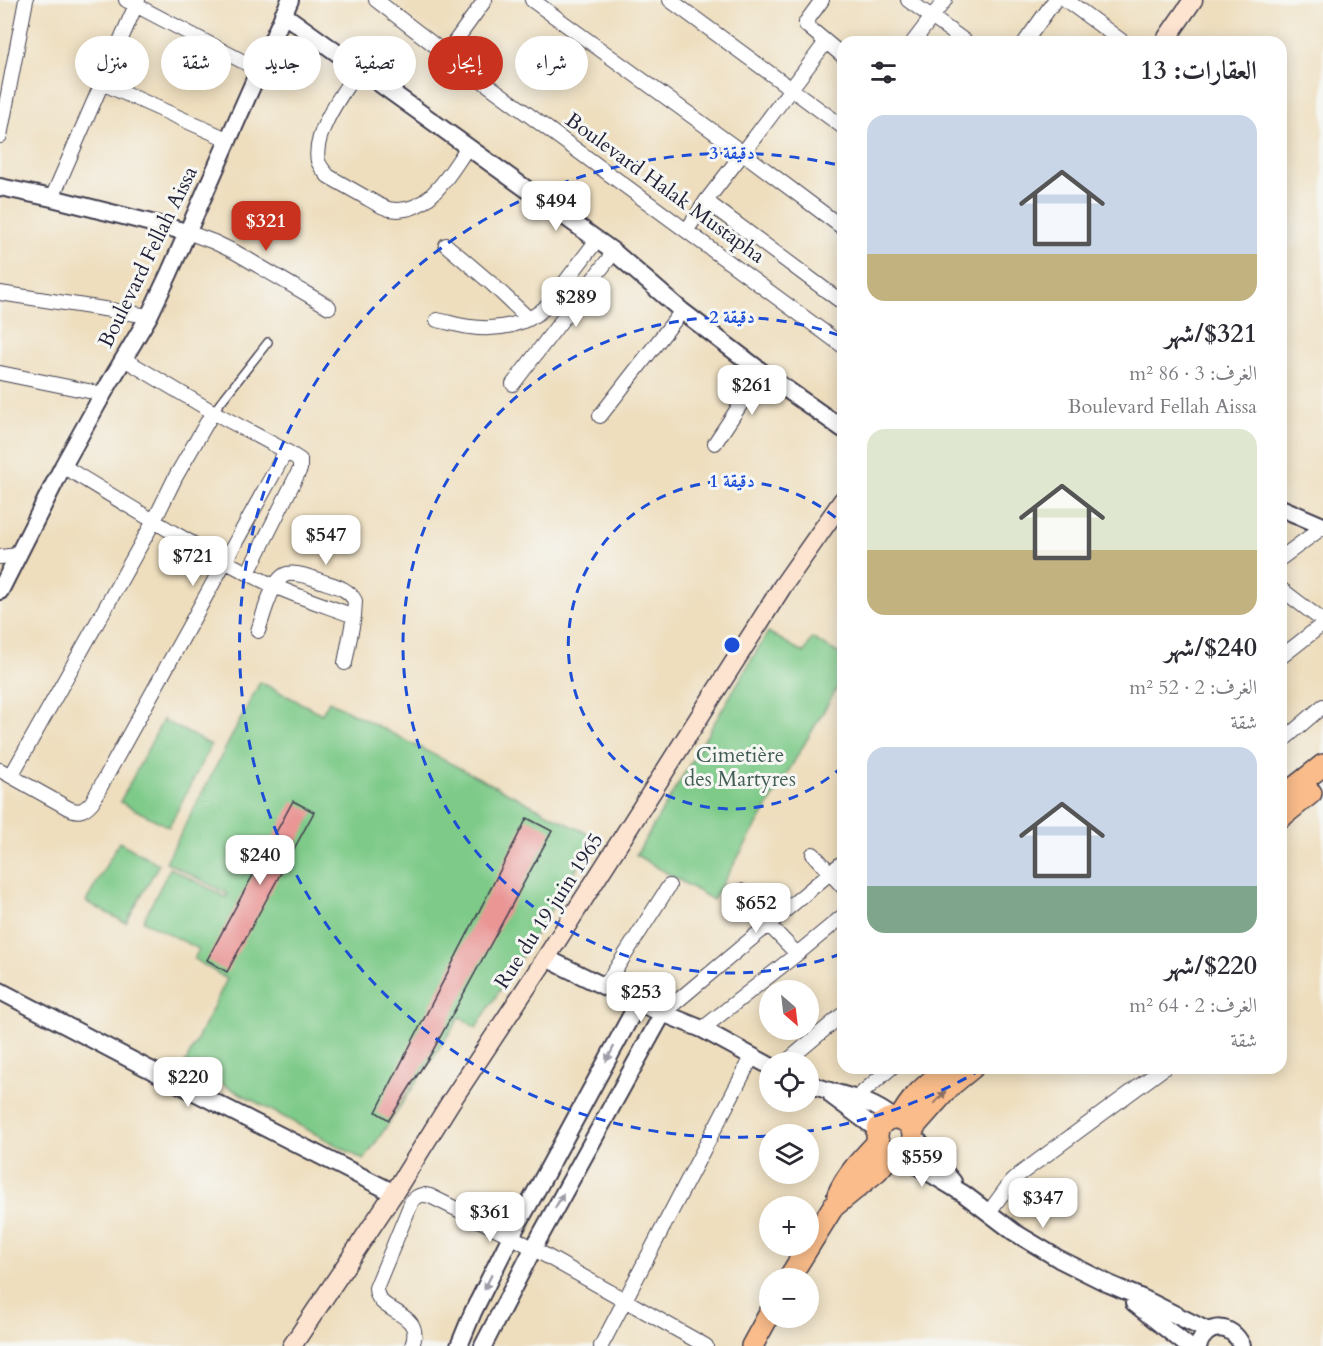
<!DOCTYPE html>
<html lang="ar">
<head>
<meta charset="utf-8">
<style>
  body { margin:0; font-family:Cardo,Amiri,serif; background:#f2f2f3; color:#2b2b33; direction:rtl; height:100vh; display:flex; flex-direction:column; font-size:22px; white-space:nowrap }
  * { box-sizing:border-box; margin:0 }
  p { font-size:20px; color:#7c7c81 }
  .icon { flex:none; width:33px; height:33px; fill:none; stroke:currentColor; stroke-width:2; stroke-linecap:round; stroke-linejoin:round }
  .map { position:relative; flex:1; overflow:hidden; direction:ltr }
  .side { position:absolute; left:837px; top:36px; width:450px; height:1038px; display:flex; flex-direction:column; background:#fff; border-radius:18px; box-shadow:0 3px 15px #0003; direction:rtl }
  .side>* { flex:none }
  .hud { position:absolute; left:18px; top:36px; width:570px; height:54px; direction:rtl; display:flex; gap:12px }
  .needle { width:39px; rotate:152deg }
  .fabs { position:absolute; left:759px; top:980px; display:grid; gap:12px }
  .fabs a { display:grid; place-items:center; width:60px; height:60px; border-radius:50%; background:#fff; box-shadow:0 3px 15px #0003; font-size:30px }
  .price { position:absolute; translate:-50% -51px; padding:0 14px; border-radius:12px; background:#fff; color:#222; font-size:20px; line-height:39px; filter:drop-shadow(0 2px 3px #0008) }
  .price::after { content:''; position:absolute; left:50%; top:36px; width:18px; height:14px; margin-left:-9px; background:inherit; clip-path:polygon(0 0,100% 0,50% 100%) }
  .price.selected { background:#c8321e; color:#fff }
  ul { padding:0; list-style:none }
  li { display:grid; align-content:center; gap:12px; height:318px; padding:0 30px }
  li span { display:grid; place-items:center; height:186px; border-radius:18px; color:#555 }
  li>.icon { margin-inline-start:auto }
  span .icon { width:108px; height:108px; fill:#fffc; stroke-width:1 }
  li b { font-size:26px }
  h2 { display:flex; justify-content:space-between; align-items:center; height:72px; padding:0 30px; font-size:26px }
  .tag { padding:0 21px; border-radius:27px; background:#fff; box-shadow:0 3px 15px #0003; font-size:21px; line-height:54px }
  .tag.selected { background:#c8321e; color:#fff }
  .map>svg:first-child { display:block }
</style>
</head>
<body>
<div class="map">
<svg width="1323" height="1346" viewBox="0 0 1323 1346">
  <rect width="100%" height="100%" fill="#f6f6f2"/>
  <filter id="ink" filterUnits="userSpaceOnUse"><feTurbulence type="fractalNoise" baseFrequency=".0167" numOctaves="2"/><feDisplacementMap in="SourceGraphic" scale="12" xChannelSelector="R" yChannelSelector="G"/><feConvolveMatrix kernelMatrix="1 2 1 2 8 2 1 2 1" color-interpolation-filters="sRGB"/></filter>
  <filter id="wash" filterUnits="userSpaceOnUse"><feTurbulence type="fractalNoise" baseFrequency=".008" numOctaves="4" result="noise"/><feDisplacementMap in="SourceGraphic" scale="24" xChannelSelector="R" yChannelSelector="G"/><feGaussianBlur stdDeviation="1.35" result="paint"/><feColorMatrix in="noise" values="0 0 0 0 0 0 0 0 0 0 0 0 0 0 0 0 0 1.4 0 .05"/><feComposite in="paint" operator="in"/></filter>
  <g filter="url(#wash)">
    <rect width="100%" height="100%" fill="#eedebe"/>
    <path fill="#7eca89" stroke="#507662" stroke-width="1.5" d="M768 632 804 653 812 638 843 656V678L713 900 636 855Z
      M260 682 322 714 329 701 596 838 476 1028 460 1017 364 1160 185 1064 227 979 194 959 199 949 143 921 170 868 226 897 228 894 166 862Z
      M163 720 211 745 169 827 120 802Z
      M119 842 159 864 126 923 86 902Z"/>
    <g id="blocks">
      <path fill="#e99695" d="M293 801 314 812 227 972 207 960Z
        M527 818 552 831 432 1052 389 1120 376 1112Z"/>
    </g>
  </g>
  <g filter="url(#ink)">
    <use href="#blocks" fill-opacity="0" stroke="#413e4f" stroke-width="1.5"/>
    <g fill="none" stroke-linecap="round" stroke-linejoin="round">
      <defs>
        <path id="service" d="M213 412 268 342"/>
        <path id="minor" d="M126 0 259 70
          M376 0 446 54 843 346
          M532 0 743 153 843 228
          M670 0 843 127
          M822 0 806 22V25L843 56
          M908 0 966 42
          M1066 0 1123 42
          M913 42 945 0
          M1025 42 1055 0
          M446 54 485 0
          M359 68C344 91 312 133 318 161 320 167 324 171 328 176 340 183 353 190 365 197 372 201 381 207 389 209 428 217 450 172 468 147
          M102 83 229 140
          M0 136 26 0
          M52 198 138 0
          M706 201 843 303
          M687 230 706 201 743 153 826 42
          M187 232 214 242 235 252 329 307
          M446 245 492 284 529 319
          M0 293 149 316
          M437 320C448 322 459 326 470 327 497 331 527 325 547 306L597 240
          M0 373 103 394
          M513 384 614 252
          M600 416 682 311
          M715 443 762 372
          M63 466C132 508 200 551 272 585 298 597 327 606 354 616
          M0 557 19 555
          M1281 558 1323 527
          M248 573 300 469V460L286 451
          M1281 589 1323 621
          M258 631C263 617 272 578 287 574 299 572 313 578 324 582 336 586 349 589 355 601L354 616 345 663
          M1281 657 1323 624
          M1281 742 1323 706
          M0 770 68 808C79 813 84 811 92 802L286 451 213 412 124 359
          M11 776 154 521 176 476 213 412
          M813 854 843 887
          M741 891 769 925 797 954
          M605 986 669 886
          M663 1013 843 862
          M702 1029 797 954 843 916
          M786 1062 843 1014
          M856 1098 891 1068
          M989 1212 1011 1182 1020 1174 1164 1068
          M412 1346C426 1310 376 1315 376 1288L412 1201C418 1195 422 1194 430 1196L511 1236 706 1346
          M601 1346 752 1057"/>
        <path id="tertiary" d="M283 14 614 252 682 311 762 372 843 429
          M0 187 52 198 187 232
          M1281 508 1323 526
          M0 591 63 466 103 394 149 316 169 274 290 0
          M546 958 638 1003 702 1029 770 1066
          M0 991 145 1067 394 1193
          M808 1083C839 1097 866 1096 893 1118
          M832 1096 878 1130
          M913 1135 953 1182
          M898 1154 964 1194 1014 1232 1059 1259 1109 1284 1142 1298 1208 1331
          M1134 1303 1188 1346
          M459 1346 473 1312 511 1236 534 1195 638 1003
          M483 1346 533 1249 663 1013
          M1198 1346C1207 1322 1232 1323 1242 1346"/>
        <path id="secondary" d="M1164 42 1193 0
          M292 1346 394 1193 450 1103 546 958 782 587 843 500"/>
        <path id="primary" d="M1281 798 1323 765
          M1281 817 1311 793
          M877 1136a18 18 0 1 1 36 0a18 18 0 1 1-36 0Z
          M900 1119C912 1095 927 1085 947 1068
          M912 1129 950 1086 972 1068
          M838 1195C846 1175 863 1158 878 1142
          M789 1278 833 1207 877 1171 892 1154
          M752 1346 770 1313"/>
      </defs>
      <use href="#service" stroke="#413e4f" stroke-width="10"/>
      <use href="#minor" stroke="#413e4f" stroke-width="16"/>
      <use href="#tertiary" stroke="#413e4f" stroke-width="20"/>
      <use href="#secondary" stroke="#413e4f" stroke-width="21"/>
      <use href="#primary" stroke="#413e4f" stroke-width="24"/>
      <use href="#service" stroke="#fff" stroke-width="7"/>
      <use href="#minor" stroke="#fff" stroke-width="14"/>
      <use href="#tertiary" stroke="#fff" stroke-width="16"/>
      <use href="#secondary" stroke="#fde4d0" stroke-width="18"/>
      <use href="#primary" stroke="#f9bc8a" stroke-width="21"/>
    </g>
    <defs><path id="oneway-solid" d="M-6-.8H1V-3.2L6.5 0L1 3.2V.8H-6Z" transform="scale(1.5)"/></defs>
    <g fill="#9c9ca7">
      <use href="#oneway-solid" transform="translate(610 1054) rotate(118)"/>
      <use href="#oneway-solid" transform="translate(559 1201) rotate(-61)"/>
      <use href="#oneway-solid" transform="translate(488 1282) rotate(116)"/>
    </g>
    <use fill="#8e6f62" href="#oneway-solid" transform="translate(940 1097) rotate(-48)"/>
  </g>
  <g fill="none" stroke="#1d4ed8" stroke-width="3" stroke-dasharray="10 8">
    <path d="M843 766A164 164 0 1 1 843 524"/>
    <path d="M841 954A328 328 0 1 1 841 336"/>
    <path d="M982 1069A492 492 0 0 1 788 1134M766 1136A492 492 0 1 1 843 166"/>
  </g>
  <g text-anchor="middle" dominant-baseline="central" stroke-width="6" stroke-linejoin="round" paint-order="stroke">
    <g font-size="21" fill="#22223b" stroke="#f6f6f2">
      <text transform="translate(665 188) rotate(36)">Boulevard Halak Mustapha</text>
      <text transform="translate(148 257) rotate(-64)">Boulevard Fellah Aissa</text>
      <text transform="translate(549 911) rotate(-57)">Rue du 19 juin 1965</text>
    </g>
    <g font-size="21" fill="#425d56" stroke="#f6f6f2">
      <text x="740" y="755">Cimetière<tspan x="740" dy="24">des Martyres</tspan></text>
    </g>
  </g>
  <circle cx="732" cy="645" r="9" fill="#1d4ed8" stroke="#f6f6f2" stroke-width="3"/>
  <g font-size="18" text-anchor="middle" font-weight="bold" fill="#1d4ed8" stroke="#f6f6f2" stroke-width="6" stroke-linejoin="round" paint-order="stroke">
    <text x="732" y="159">3 دقيقة</text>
    <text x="732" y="323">2 دقيقة</text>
    <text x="732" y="487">1 دقيقة</text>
  </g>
</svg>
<div class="fabs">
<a><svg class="needle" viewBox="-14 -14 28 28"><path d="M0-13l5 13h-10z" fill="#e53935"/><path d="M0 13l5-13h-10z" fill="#7c7c81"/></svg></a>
<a><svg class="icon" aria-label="locate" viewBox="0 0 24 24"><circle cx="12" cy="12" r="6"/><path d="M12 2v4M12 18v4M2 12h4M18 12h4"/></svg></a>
<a><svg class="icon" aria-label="layers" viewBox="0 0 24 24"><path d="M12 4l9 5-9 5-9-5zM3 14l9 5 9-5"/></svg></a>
<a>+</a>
<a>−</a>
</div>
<b class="price" style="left:556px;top:232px">$494</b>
<b class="price selected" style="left:266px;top:252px">$321</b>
<b class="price" style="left:576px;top:328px">$289</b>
<b class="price" style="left:752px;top:416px">$261</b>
<b class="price" style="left:326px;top:566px">$547</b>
<b class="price" style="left:193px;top:587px">$721</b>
<b class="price" style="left:260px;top:886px">$240</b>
<b class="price" style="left:756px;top:934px">$652</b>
<b class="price" style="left:641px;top:1023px">$253</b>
<b class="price" style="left:188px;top:1108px">$220</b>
<b class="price" style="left:922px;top:1188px">$559</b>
<b class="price" style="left:1043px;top:1229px">$347</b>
<b class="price" style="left:490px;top:1243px">$361</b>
<div class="hud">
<a class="tag">شراء</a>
<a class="tag selected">إيجار</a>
<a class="tag">تصفية</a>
<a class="tag">جديد</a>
<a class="tag">شقة</a>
<a class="tag">منزل</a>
</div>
<section class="side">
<h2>العقارات: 13<svg class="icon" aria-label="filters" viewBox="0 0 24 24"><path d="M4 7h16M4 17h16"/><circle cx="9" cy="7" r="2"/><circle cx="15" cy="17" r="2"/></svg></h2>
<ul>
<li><span style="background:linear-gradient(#c9d6e8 75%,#c2b280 0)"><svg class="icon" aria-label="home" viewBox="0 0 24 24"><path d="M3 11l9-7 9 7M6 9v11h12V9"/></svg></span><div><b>$321/شهر</b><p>الغرف: 3 · 86 m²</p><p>Boulevard Fellah Aissa</p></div></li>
<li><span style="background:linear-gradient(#dfe7d0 65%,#c2b280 0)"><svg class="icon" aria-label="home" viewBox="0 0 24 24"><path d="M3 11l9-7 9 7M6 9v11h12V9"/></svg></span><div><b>$240/شهر</b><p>الغرف: 2 · 52 m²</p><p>شقة</p></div></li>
<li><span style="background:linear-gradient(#c9d6e8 75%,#7fa58c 0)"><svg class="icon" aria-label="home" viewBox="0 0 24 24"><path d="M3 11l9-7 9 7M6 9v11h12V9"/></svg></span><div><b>$220/شهر</b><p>الغرف: 2 · 64 m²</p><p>شقة</p></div></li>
</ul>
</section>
</div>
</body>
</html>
